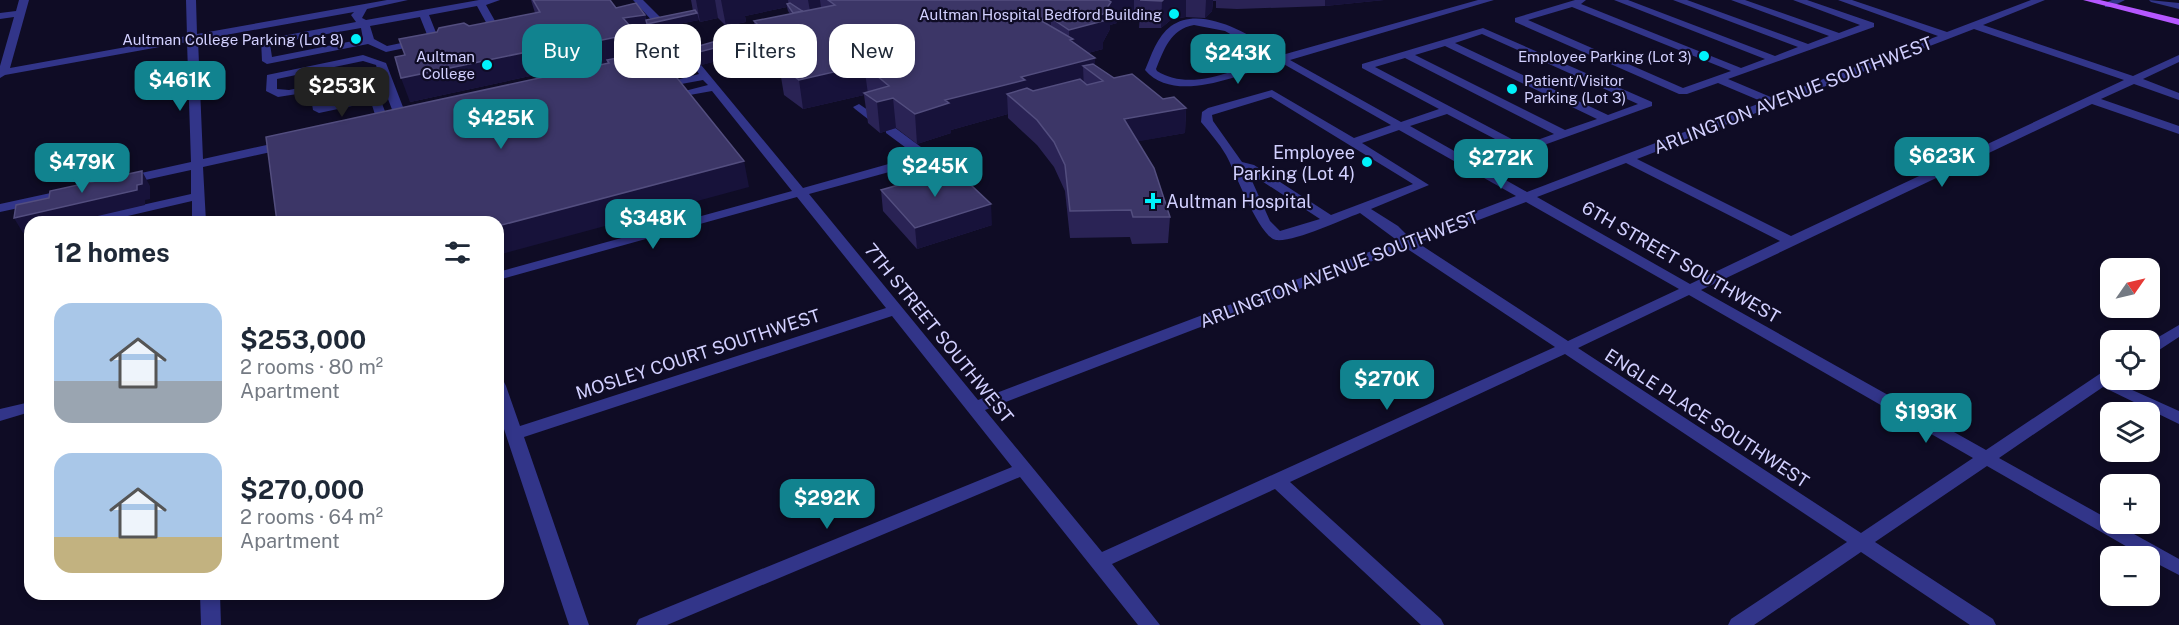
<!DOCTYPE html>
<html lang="en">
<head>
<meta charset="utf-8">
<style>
  body { margin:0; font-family:"Public Sans",sans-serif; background:#f6f6f7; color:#1f2937; height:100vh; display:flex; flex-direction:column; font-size:22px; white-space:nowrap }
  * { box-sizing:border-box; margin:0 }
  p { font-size:20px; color:#747a83 }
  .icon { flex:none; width:33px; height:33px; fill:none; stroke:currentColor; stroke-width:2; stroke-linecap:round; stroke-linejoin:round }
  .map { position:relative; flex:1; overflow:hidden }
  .panel { position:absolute; left:24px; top:216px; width:480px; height:384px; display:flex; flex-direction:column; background:#fff; border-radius:18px; box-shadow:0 3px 9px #0003 }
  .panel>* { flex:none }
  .top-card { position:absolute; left:522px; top:24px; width:570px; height:54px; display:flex; gap:12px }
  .needle { width:39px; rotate:56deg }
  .tools { position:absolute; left:2100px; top:258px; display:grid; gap:12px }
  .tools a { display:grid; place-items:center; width:60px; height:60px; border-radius:12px; background:#fff; box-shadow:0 3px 9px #0003; font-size:30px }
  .price { position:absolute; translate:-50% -51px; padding:0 14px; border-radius:12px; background:#11838f; color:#fff; font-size:20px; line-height:39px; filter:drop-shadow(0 2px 3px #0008) }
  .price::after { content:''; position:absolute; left:50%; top:36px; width:18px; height:14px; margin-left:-9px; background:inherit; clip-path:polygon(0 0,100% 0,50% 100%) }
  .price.current { background:#222; color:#fff }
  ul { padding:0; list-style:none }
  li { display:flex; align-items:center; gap:18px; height:150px; padding:0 30px }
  li span { display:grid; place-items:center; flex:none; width:168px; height:120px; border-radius:18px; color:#555 }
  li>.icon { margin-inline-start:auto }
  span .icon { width:72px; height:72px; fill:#fffc; stroke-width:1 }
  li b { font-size:26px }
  h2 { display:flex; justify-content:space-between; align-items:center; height:72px; padding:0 30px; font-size:26px }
  .pill { padding:0 21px; border-radius:18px; background:#fff; box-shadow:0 3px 9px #0003; font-size:21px; line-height:54px }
  .pill.current { background:#11838f; color:#fff }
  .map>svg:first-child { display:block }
</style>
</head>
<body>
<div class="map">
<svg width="2179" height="625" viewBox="0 0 2179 625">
  <rect width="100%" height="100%" fill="#0f0c25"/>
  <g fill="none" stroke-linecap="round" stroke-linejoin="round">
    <path fill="#323589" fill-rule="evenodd" d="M19 0H29L10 68 187 36 186 0H196L197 34 387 0H408L367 9 362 18 366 20 479 0H500L486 5 499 28 477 33V29L488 26 477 6 429 15 439 40 438 42H430L420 17 370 26 374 39 387 46 420 39 424 40V44L386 52 368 44 267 64 262 61 261 40 356 22 351 15 354 12 198 40 203 159 285 141 291 145 289 148 203 167 206 222H192V201L102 222H78L80 219 191 194V170L127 184 121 180 123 177 191 162 187 42 5 75 0 78V66L14 17 0 19V13L16 11ZM361 28 363 39 272 57 270 44Z
      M633 0H643L668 25 803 188 917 156 886 133V127H894L929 153 944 151V157L809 194 978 400 1398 241 1360 213C1341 220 1295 242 1276 240 1259 237 1235 171 1226 155 1219 143 1210 133 1201 122L1202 112 1208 108 1272 90 1354 138 1391 125 1280 62C1243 73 1176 106 1145 70 1151 56 1157 36 1171 26 1203 3 1255 38 1282 55L1478 0H1494L1290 60 1401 122 1439 109 1362 68V64L1483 28 1652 102V106L1522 153 1447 114 1410 126 1527 192 1763 102 1718 83 1687 94H1679L1515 22V18L1575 0H1586L1581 4 1741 68 1765 59 1614 0H1628L1775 56 1798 47 1673 0H1687L1808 44 1829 36 1731 0H1745L1839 33 1860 25 1793 0H1807L1874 23V27L1728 79 1773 98 1938 36 1838 0H1852L1947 32 2031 0H2045L1983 25 2133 76 2179 55V62L2143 79 2179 93V100L2134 84 2101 99 2179 126V134L2092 104 1701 290 1986 450 2104 371 2110 370V380L2179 411V424L2103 387 1999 458 2110 520V524H2116L2179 559V575L2150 560V556H2143L1987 466 1875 542 1993 619 1996 625H1970L1861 552 1754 625H1728L1731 619 1847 542 1565 354 1290 482 1441 619 1444 625H1421L1275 489 1112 564 1160 625H1138L1020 477 667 625H636L639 619 1012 467 892 316 524 437 589 625H569L498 411V381L504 382 506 386 520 426 886 308 797 197 498 280V272L792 191 712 91 673 98V94L708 85 703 80 665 87V83L699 74 693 65ZM1572 7 1731 71 1683 88 1528 20ZM1194 25 1225 31 1272 58C1237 68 1192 93 1157 71L1156 69C1164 50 1170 29 1194 25ZM1974 29 2124 80 1791 236 1637 159ZM1482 34 1638 104 1608 115 1455 43ZM1445 46 1597 119 1565 130 1415 55ZM1405 58 1554 134 1523 145 1375 67ZM1271 97 1413 184 1331 215 1254 165 1242 162 1213 121 1212 115ZM1399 130 1516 196 1409 237 1398 226 1371 209 1429 185 1362 143ZM1626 163 1780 241 1690 284 1537 197ZM1248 172 1320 219 1280 231 1270 221ZM1526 202 1679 289 1568 341 1418 243ZM1406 248 1555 347 1102 552 985 410ZM1689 295 1973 458 1861 533 1578 348Z
      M2112 0H2125L2111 7H2105V3Z
      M2149 0 2179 3V9L2151 2Z
      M363 55 386 63 408 120 406 122 402 124 396 120 380 78 321 90 324 105 379 96 390 124 384 128 378 124 371 102 319 113 313 110 310 92 278 97 266 91 267 75ZM363 61 376 65 378 72 289 90 277 89V79Z
      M859 104 881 119V123H873L855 109 853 107Z
      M69 189 74 190 75 193 74 196 0 212V204Z
      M2179 325V337L2156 352 2150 354V342Z
      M30 402V412L0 421V409Z
      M200 594H220L221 625H201Z"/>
    <path fill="#b557ff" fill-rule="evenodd" d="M2083 0H2100L2179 19V25Z"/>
  </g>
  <path fill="#2a2355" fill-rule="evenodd" d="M531 0H610L616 8 645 15 646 20 693 11 691 0H1384L1325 6 1237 9 1216 8V1H1213L1212 11 1205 18 1186 17 1172 19 1161 28H1139L1140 14 1134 11 1117 15V23L1110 25V29L1103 42V49L1088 53 1095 58V65L1114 78 1186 108 1185 133 1138 141 1170 217 1168 243 1132 244 1130 237 1070 238 1065 191 1054 167 1037 145 1008 118V114L951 130V133L917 144 896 128 880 133 868 123 864 95 803 109 784 95 780 71 758 48H757L758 53 739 58 736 56 673 72 749 187 589 67 587 64 566 68 565 66 557 67 558 70 410 102 404 55 469 26 535 13ZM787 7 788 11 790 14 754 21 755 30 660 57 644 55 640 53 637 39 650 37 648 30 699 20 700 22 718 18 726 26 746 22 745 16Z
    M881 190 992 225 917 249 883 211Z"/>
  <path fill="#17123a" d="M696 0H715L718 18 700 22Z
    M721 0H788L789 7 787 4V7L745 16 746 22 726 26Z
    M808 0H820L823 21 810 11Z
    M1105 0H1134V11L1117 15V23L1110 25V29L1103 42V49L1073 57 1095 58V75L1083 66 1084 90 1007 94 1008 114 951 130V133L917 144 915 114 945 100 1021 77 1070 64 1069 30 1095 16Z
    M1159 0H1186V17L1172 19 1161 28 1162 1Z
    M1206 0H1213L1212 11 1205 18Z
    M1325 0H1384L1325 6Z
    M697 13 699 20 648 30 650 37 637 39 641 56 607 60 608 63 589 67 583 44 623 18 645 15 647 24Z
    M1051 18V45L1040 20Z
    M756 35 758 48H757L758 53 739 58 736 45 750 36Z
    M581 41 587 64 566 68 560 45Z
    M559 43 565 66 557 67 558 70 410 102 401 78Z
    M734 43 736 56 649 79 646 65Z
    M864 65 868 94 864 93V95L803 109 799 80Z
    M893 98 896 128 880 133 877 102Z
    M1186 108 1185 133 1124 144V119Z
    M744 161 749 187 498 255V226Z
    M142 171 150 186V199L145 200V205L72 222H30V232L23 233 14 218 137 185Z
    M991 204 992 225 917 249 915 228Z"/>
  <path fill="#3c3667" stroke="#534e7f" stroke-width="1.5" d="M533 0H610L616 8 636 3 645 15 623 18 636 33 583 44 581 41 560 45 559 43 549 45 551 47 401 78 395 57 405 55 399 39 437 32 439 28 464 23 469 26 540 12Z
    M828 0H1108L1111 2 1103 14 1095 16 1103 21 1069 30 1051 18 1040 20 1073 39 1070 40 1095 58 1021 77 1025 80 945 100 949 103 915 114 893 98 877 102 864 93 889 86 864 65 799 80 779 65 795 61 754 21 835 5Z
    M1140 0H1163L1162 1Z
    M790 3 802 11 793 13 787 4Z
    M695 10 697 13 647 24 646 20Z
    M755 30 756 35 750 36 756 40 736 45 734 43 664 61 660 57Z
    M642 53 644 55 657 53 744 161 498 226V222H277L266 137 609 63 607 60Z
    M1093 64 1114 78 1132 74 1163 99 1174 97 1186 108 1124 119 1154 168 1170 217H1133L1131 210 1070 211 1065 165 1054 142 1037 120 1007 94 1027 88 1033 91 1080 79 1087 85 1103 81 1083 66Z
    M954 169 991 204 915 228 881 190Z
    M142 171V184L137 185V190L14 218 16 205 49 198 50 191Z"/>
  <g fill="#00f2fb" stroke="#0f0c25" stroke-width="2">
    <circle cx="1174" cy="14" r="6"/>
    <circle cx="356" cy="39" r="6"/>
    <circle cx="1704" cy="56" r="6"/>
    <circle cx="487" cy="65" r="6"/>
    <circle cx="1512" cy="89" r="6"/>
    <circle cx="1367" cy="162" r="6"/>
    <path d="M1150 192h6v6h6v6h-6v6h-6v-6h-6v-6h6z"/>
  </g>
  <g text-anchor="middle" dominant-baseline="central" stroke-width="4.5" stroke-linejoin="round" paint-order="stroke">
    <g font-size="15" fill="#d2d0ff" stroke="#0f0c25" text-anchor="end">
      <text x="1162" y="14">Aultman Hospital Bedford Building</text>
      <text x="344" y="39">Aultman College Parking (Lot 8)</text>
      <text x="475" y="56">Aultman<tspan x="475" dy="17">College</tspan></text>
      <text x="1692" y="56">Employee Parking (Lot 3)</text>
      <text x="1524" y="80" text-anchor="start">Patient/Visitor<tspan x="1524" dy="17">Parking (Lot 3)</tspan></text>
    </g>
    <g font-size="18" fill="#d2d0ff" stroke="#0f0c25">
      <text transform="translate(1793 95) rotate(-21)">ARLINGTON AVENUE SOUTHWEST</text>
      <text transform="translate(1681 262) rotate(30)">6TH STREET SOUTHWEST</text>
      <text transform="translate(1339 269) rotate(-21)">ARLINGTON AVENUE SOUTHWEST</text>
      <text transform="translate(939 333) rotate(51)">7TH STREET SOUTHWEST</text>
      <text transform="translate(698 354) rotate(-18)">MOSLEY COURT SOUTHWEST</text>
      <text transform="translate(1707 418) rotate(33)">ENGLE PLACE SOUTHWEST</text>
    </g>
    <g font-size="18" fill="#d2d0ff" stroke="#0f0c25" text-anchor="end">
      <text x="1355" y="152">Employee<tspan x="1355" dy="21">Parking (Lot 4)</tspan></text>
      <text x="1166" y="201" text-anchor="start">Aultman Hospital</text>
    </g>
  </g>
</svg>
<div class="tools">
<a><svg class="needle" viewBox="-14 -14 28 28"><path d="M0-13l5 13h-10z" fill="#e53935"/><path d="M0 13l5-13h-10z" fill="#747a83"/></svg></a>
<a><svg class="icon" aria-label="locate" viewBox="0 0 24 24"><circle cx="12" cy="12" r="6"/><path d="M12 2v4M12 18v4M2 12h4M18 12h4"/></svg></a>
<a><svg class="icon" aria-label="layers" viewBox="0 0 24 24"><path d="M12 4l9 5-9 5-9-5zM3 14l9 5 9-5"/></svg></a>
<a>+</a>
<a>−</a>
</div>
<b class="price" style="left:1238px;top:85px">$243K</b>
<b class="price" style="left:180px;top:112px">$461K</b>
<b class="price current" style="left:342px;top:118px">$253K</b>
<b class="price" style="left:501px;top:150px">$425K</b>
<b class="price" style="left:1942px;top:188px">$623K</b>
<b class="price" style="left:1501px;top:190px">$272K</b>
<b class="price" style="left:82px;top:194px">$479K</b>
<b class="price" style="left:935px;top:198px">$245K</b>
<b class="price" style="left:653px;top:250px">$348K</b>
<b class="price" style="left:1387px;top:411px">$270K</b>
<b class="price" style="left:1926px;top:444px">$193K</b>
<b class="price" style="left:827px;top:530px">$292K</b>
<div class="top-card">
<a class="pill current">Buy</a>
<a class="pill">Rent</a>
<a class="pill">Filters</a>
<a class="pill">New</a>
</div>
<section class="panel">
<h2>12 homes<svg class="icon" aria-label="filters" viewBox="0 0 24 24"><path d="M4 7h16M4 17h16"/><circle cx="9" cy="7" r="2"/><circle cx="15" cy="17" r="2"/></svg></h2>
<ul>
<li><span style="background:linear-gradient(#a9c7e8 65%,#9aa5b1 0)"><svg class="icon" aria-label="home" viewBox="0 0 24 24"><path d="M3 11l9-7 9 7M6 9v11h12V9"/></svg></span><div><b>$253,000</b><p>2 rooms · 80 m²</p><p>Apartment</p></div></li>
<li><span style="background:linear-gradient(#a9c7e8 70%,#c2b280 0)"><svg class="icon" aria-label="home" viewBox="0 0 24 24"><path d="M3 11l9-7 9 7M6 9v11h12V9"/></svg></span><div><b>$270,000</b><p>2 rooms · 64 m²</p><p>Apartment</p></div></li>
</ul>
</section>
</div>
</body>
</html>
